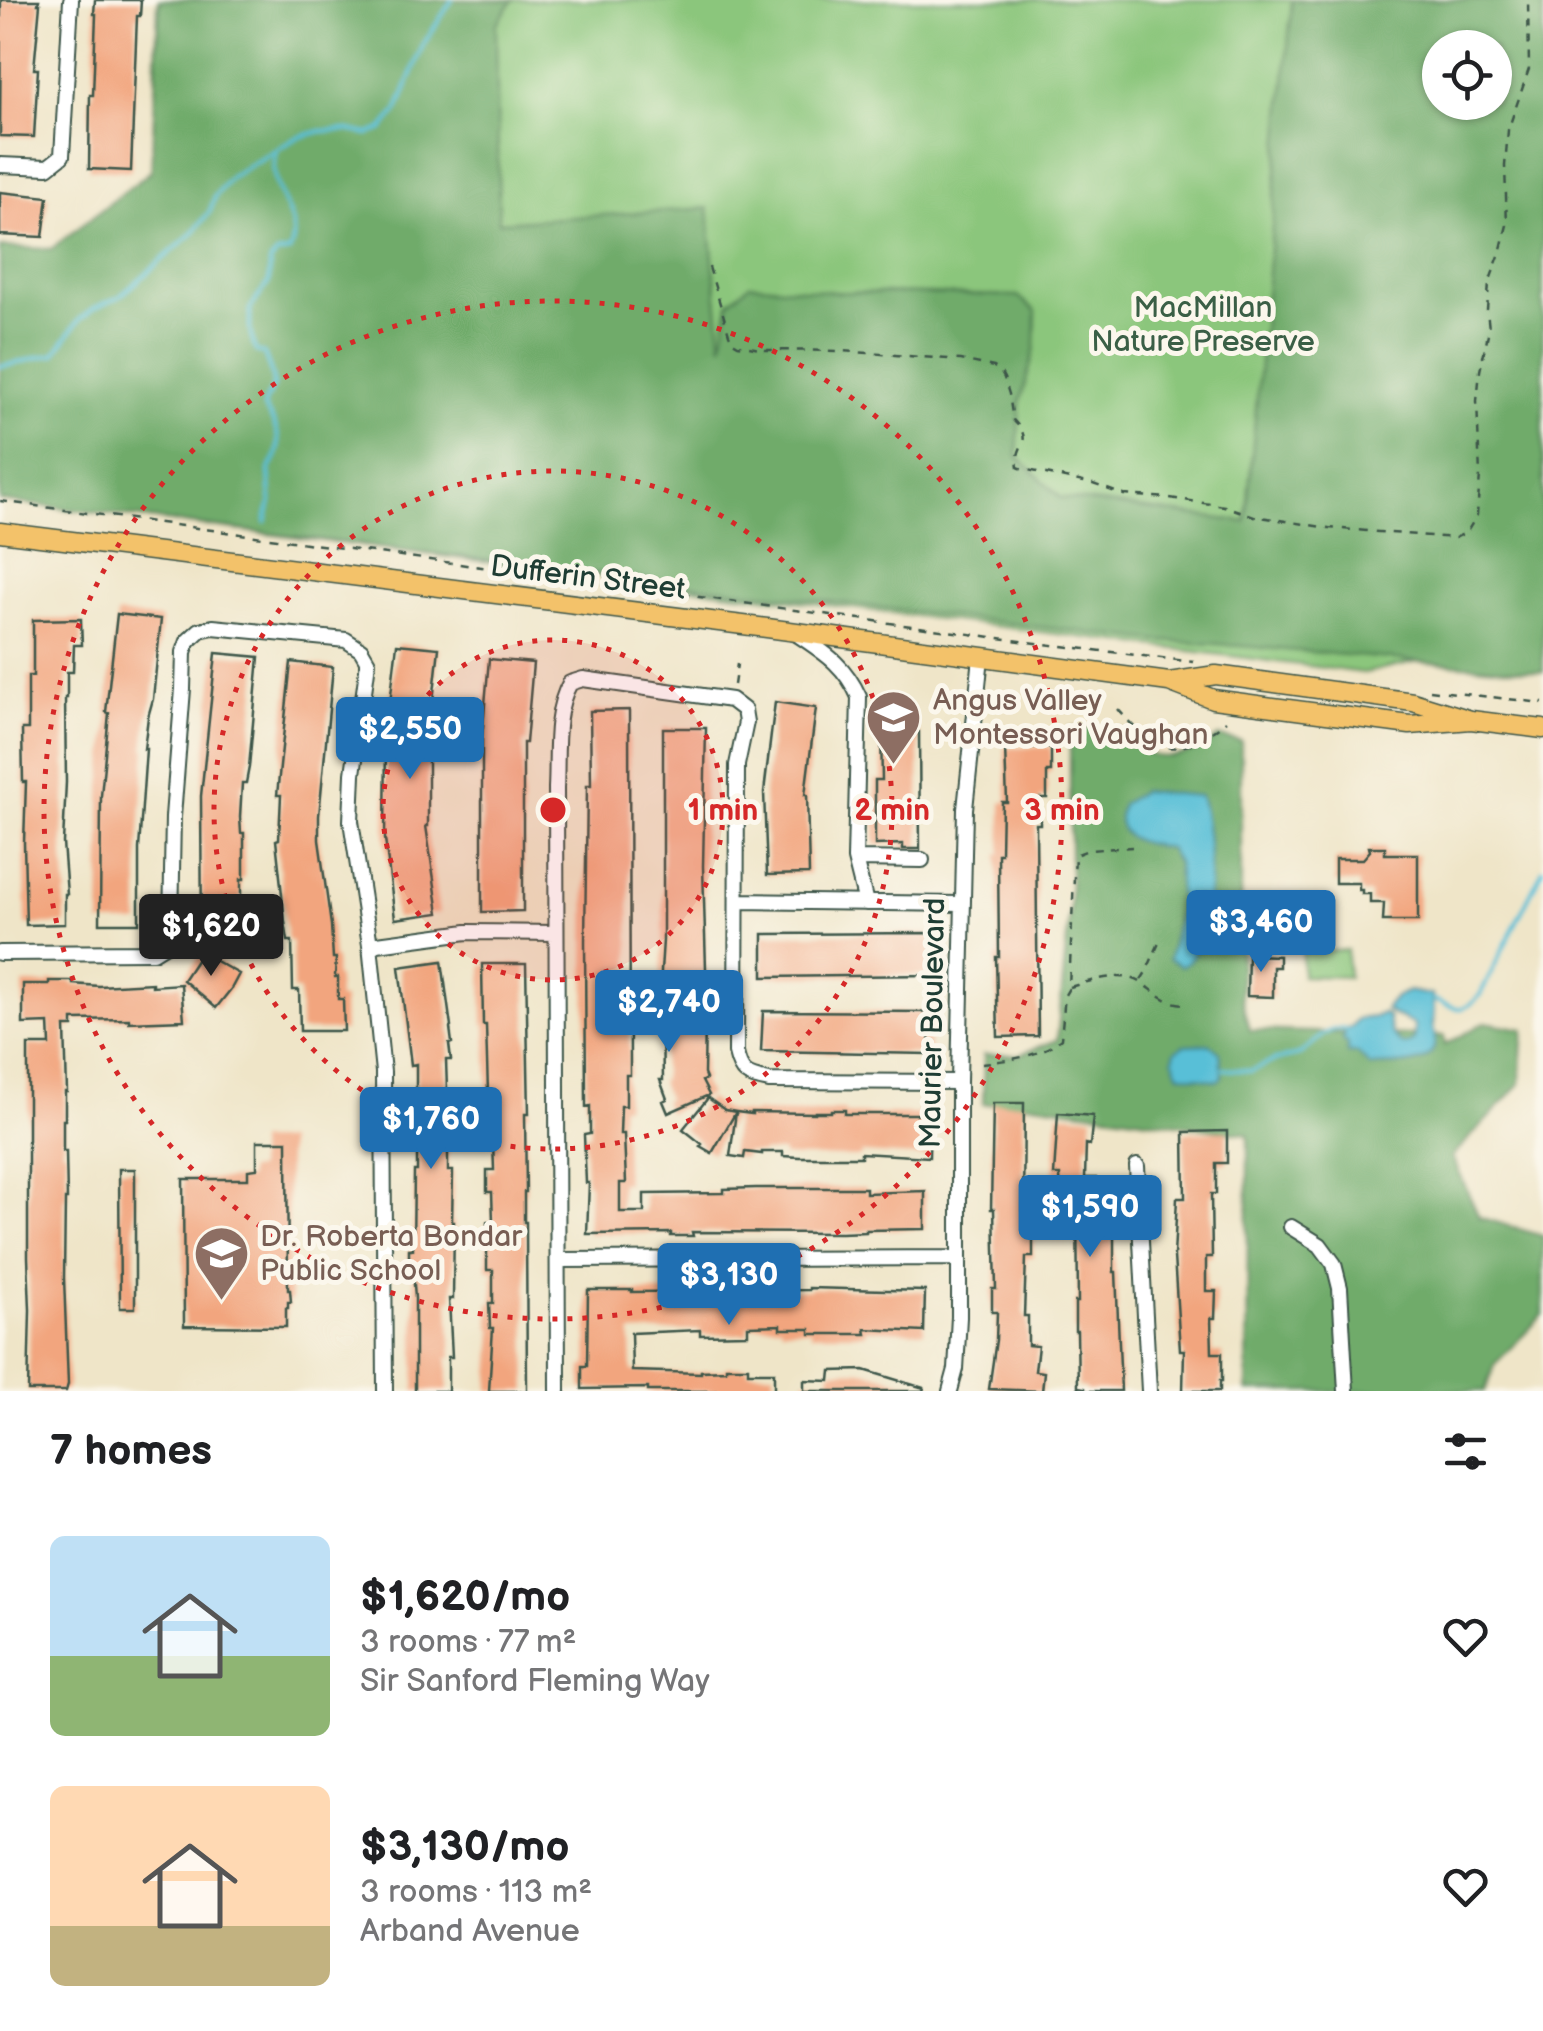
<!DOCTYPE html>
<html lang="en">
<head>
<meta charset="utf-8">
<style>
  body { margin:0; font-family:"Balsamiq Sans",sans-serif; background:#f2f2f2; color:#202124; height:100vh; display:flex; flex-direction:column; font-size:38px; white-space:nowrap }
  * { box-sizing:border-box; margin:0 }
  p { font-size:32px; color:#757577 }
  .icon { flex:none; width:55px; height:55px; fill:none; stroke:currentColor; stroke-width:2; stroke-linecap:round; stroke-linejoin:round }
  .map { position:relative; height:1391px; overflow:hidden }
  .drawer { display:flex; flex-direction:column; background:#fff; flex:1 }
  .drawer>* { flex:none }
  .tools { position:absolute; left:1422px; top:30px; display:grid; gap:20px }
  .tools a { display:grid; place-items:center; width:90px; height:90px; border-radius:50%; background:#fff; box-shadow:0 2px 8px #0004; font-size:50px }
  .price { position:absolute; translate:-50% -85px; padding:0 22px; border-radius:10px; background:#1f6fb2; color:#fff; font-size:32px; line-height:65px; filter:drop-shadow(0 2px 5px #0008) }
  .price::after { content:''; position:absolute; left:50%; top:60px; width:30px; height:22px; margin-left:-15px; background:inherit; clip-path:polygon(0 0,100% 0,50% 100%) }
  .price.selected { background:#222; color:#fff }
  ul { padding:0; list-style:none }
  li { display:flex; align-items:center; gap:30px; height:250px; padding:0 50px }
  li span { display:grid; place-items:center; flex:none; width:280px; height:200px; border-radius:15px; color:#555 }
  li>.icon { margin-inline-start:auto }
  span .icon { width:120px; height:120px; fill:#fffc; stroke-width:1 }
  li b { font-size:42px }
  h2 { display:flex; justify-content:space-between; align-items:center; height:120px; padding:0 50px; font-size:42px }
  .map>svg:first-child { display:block }
</style>
</head>
<body>
<div class="map">
<svg width="1543" height="1391" viewBox="0 0 1543 1391">
  <rect width="100%" height="100%" fill="#fbf7ec"/>
  <filter id="ink" filterUnits="userSpaceOnUse"><feTurbulence type="fractalNoise" baseFrequency=".01" numOctaves="2"/><feDisplacementMap in="SourceGraphic" scale="20" xChannelSelector="R" yChannelSelector="G"/><feConvolveMatrix kernelMatrix="1 2 1 2 8 2 1 2 1" color-interpolation-filters="sRGB"/></filter>
  <filter id="wash" filterUnits="userSpaceOnUse"><feTurbulence type="fractalNoise" baseFrequency=".0048" numOctaves="4" result="noise"/><feDisplacementMap in="SourceGraphic" scale="40" xChannelSelector="R" yChannelSelector="G"/><feGaussianBlur stdDeviation="2.25" result="paint"/><feColorMatrix in="noise" values="0 0 0 0 0 0 0 0 0 0 0 0 0 0 0 0 0 1.4 0 .05"/><feComposite in="paint" operator="in"/></filter>
  <g filter="url(#wash)">
    <rect width="100%" height="100%" fill="#efe5c8"/>
    <path fill="#8bc67b" stroke="#558258" stroke-width="2.5" fill-rule="evenodd" d="M158 0H1543L1455 653 1364 673 140 518ZM1440 48H1495V102H1440Z
      M1347 950 1348 977 1302 976V952Z"/>
    <path fill="#70ab6b" stroke="#487450" stroke-width="2.5" fill-rule="evenodd" d="M160 0H513L496 25 499 222 708 208 722 346 729 302 750 284 836 292 1018 296 1036 311 1035 348 1020 403 1017 456 1061 498 1246 522 1292 0H1543V672L1218 644 1156 641 0 501V247L51 249 151 171ZM1440 48H1495V102H1440Z
      M1070 728 1121 729C1126 735 1132 744 1139 749 1165 766 1196 752 1219 737L1241 741V997L1249 1030 1444 1036 1445 1045 1485 1022 1524 1029 1520 1084 1452 1157 1479 1217 1543 1236V1315L1495 1364 1485 1391H1247L1248 1134 1035 1104H983L984 1055H1018L1057 1040 1070 908Z"/>
    <path fill="#59bfd7" stroke="#3c7e86" stroke-width="2.5" d="M1142 791 1200 796C1212 831 1218 946 1182 966L1169 959 1180 907 1177 863 1168 848C1152 845 1122 843 1119 821 1118 816 1121 810 1122 804Z
      M1408 991 1432 995C1436 1006 1433 1015 1433 1027 1434 1032 1436 1038 1435 1043 1431 1070 1390 1064 1370 1066L1358 1053H1348V1044L1343 1040 1345 1029 1351 1027 1357 1019 1374 1017 1383 1013 1388 1017C1389 1030 1392 1037 1403 1045L1409 1044 1414 1040V1025C1404 1019 1393 1017 1385 1009L1395 997Z
      M1209 1044 1220 1052 1222 1077 1217 1081 1178 1073 1173 1059 1175 1051 1184 1045Z"/>
    <g fill="none" stroke-linecap="round" stroke-linejoin="round">
      <path stroke="#59bfd7" stroke-width="4" d="M0 366C19 365 35 356 54 355L79 320 94 308 119 297 192 234 210 211 215 196 232 176 296 138 321 131 346 130 369 134 383 129 398 110 423 45 452 0
        M266 522 271 501 269 470C284 449 280 428 264 408 265 398 271 394 273 386 274 376 267 363 264 354L256 351 253 345 250 330V309L269 282 270 262 277 254 289 252C307 216 263 193 276 150
        M1435 1000C1456 1008 1462 1016 1480 995L1543 869
        M1223 1069 1251 1071 1276 1060 1299 1055 1324 1034 1334 1029H1345"/>
    </g>
    <g id="blocks">
      <path fill="#f2a57e" d="M1 0H39L38 4H40L34 69H38L34 137 0 136Z
        M95 0H141L140 16H137L131 171 89 169 90 95H93L96 14H94Z
        M0 192 48 197 43 237 0 235Z
        M117 614 161 619 153 699 148 717 144 749H146L139 849V923H100L101 796 109 713 106 712Z
        M81 619 82 645H74L73 672H67V698H65L66 782 63 843 67 894H65V924L26 925 24 843 26 782H23L22 729H28V676H33V620Z
        M397 644 439 648 428 747V826H426L439 913 395 919 385 839 386 736Z
        M216 653 259 657 249 767 246 783H242L240 817 241 833H244V879H241V913H245V944H202L201 796Z
        M489 659 533 663 526 743H523V911L482 912V739Z
        M291 662 333 667 319 816V840L331 925 333 958H336L335 977H338V999H343L344 1031H300L299 990H293L292 941H288L285 922 276 840 279 839 281 795H277Z
        M775 702 816 708 805 795H807L809 874 767 875 764 792Z
        M629 710 630 1075H626V1106H621L620 1134H624L626 1183H620V1212H644V1194L724 1193V1189L756 1188H866V1193L925 1191V1229L866 1230V1232L841 1233 692 1232 693 1236H671V1233L587 1234 589 1183H586L584 1135 590 1134V1106L586 1107 585 941 587 785H591L590 711Z
        M663 728H706L703 866 706 969 704 1074 706 1079 702 1081 709 1095 668 1113 663 1101 667 1099 660 1080H663L661 971 663 940Z
        M881 732H919L920 849H903V844L875 845V780H882Z
        M1051 747V772H1047V798H1040V824H1036L1038 1036 998 1037 996 957H999L998 854H1001L1002 802H1007L1005 748Z
        M1369 847H1385V854H1418V921H1383L1384 903H1370V894H1362V890H1359V883H1335V859H1363L1370 851Z
        M932 933V975L763 977V934Z
        M201 953 239 974 231 989 216 1008 183 980Z
        M1248 955 1279 956V967H1273V997L1247 996Z
        M442 961 451 1027 450 1028 452 1043 449 1044 451 1060H446L448 1119H454V1140H448V1171H453L452 1222H454L453 1299H449L452 1357H448V1391H415V1299L413 1270H409V1249H413L414 1171H417V1141H412V1119H416V1064L411 1065 399 967Z
        M482 964H526L529 1114H525L526 1192H524V1222H526L527 1391H489L493 1328H490L489 1303H493V1270H487V1222H493L492 1192H487V1170H494L493 1141H490V1115H486V1093H488L486 1025H483Z
        M49 981H73V984L99 986 152 983V986L181 984 184 1020 129 1022V1019L73 1020V1027H65L67 1092H65V1120H63V1151H66L67 1199H65L64 1278 68 1384 66 1391H28L30 1310 28 1257V1045H50L49 1023 23 1024V984H49Z
        M763 1011 930 1012 929 1054 761 1051Z
        M708 1098 725 1110 736 1112 712 1153 700 1146 702 1144 683 1129Z
        M993 1103H1024L1023 1212H1028V1238H1033V1257H1026L1024 1316H1028V1345L1038 1346 1035 1371 1044 1372 1042 1391 989 1389 996 1340 997 1312H992V1289H996L994 1209H991Z
        M831 1110H845V1114H930L929 1157 861 1153V1157H799L783 1156V1152H762V1154L745 1152 744 1158 730 1156 736 1112 752 1114V1112L815 1113V1112H831Z
        M1058 1113 1093 1116 1090 1145 1086 1144 1085 1178H1096V1210H1114V1272H1116L1121 1391H1085V1388L1078 1387 1077 1331H1075V1302H1078L1077 1206H1061L1060 1175H1054Z
        M1227 1131V1163H1216V1194H1211L1212 1257H1206V1291H1216L1215 1318H1211L1212 1353H1222V1381H1220V1391H1183L1184 1350H1180L1174 1256 1177 1198H1185L1184 1132Z
        M257 1141H287L288 1290H290L291 1302H288V1308H286V1327L184 1326 183 1179H248V1170L257 1169Z
        M119 1169H135V1308H120Z
        M809 1288 925 1291 924 1332 865 1329 866 1334H810V1329H781V1325L748 1326V1334L700 1335V1330L631 1333 632 1371 701 1373V1371L726 1370V1367H748V1372H774V1391H648V1388L582 1389V1366H587L588 1290H632V1292L809 1290Z
        M864 1370 924 1388 923 1391H804V1380L830 1381 831 1371Z"/>
    </g>
  </g>
  <g filter="url(#ink)">
    <use href="#blocks" fill-opacity="0" stroke="#3e564a" stroke-width="2.5"/>
    <g fill="none" stroke-linecap="round" stroke-linejoin="round">
      <defs>
        <path id="minor" d="M0 165 48 167 62 156 71 0
          M794 632C823 652 844 663 859 697L855 859 866 903
          M855 859 922 860
          M738 901 961 904
          M370 945 467 932 556 933
          M0 953 153 952 166 944 171 927 173 817 183 689 184 652 188 641 200 630 213 627 346 640 361 650 368 662 353 774 351 821 370 945 383 1072 385 1391
          M1137 1166 1149 1391
          M1291 1227 1320 1245 1334 1264 1340 1288 1346 1391
          M559 1260 958 1258
          M558 1391 556 788C558 754 553 713 570 683L583 679 717 698 731 700 744 710 746 722 737 765 736 1053C741 1076 748 1076 769 1081L959 1082
          M950 1391 956 1369 959 1317V1082L965 809 981 657"/>
        <path id="major" d="M0 532 767 628 1169 682 1213 699 1410 725 1471 720
          M1169 682 1216 675 1413 702 1471 720 1543 729"/>
      </defs>
      <use href="#minor" stroke="#3e564a" stroke-width="18"/>
      <use href="#major" stroke="#3e564a" stroke-width="21"/>
      <path stroke="#3e564a" stroke-width="2.5" stroke-dasharray="8 8" stroke-linecap="butt" d="M709 267 729 334 733 342 738 345 765 350 842 351 961 360 994 367 1000 371 1004 378 1009 394 1013 420C1036 443 1014 443 1018 467L1023 469 1093 484 1124 495 1170 498 1224 506 1254 516 1329 528 1455 538 1467 532 1477 515 1480 476 1477 401 1480 371 1489 329 1487 310 1489 283 1500 253 1507 225 1505 166 1508 130 1529 69 1528 0
        M0 501 1028 642 1194 662
        M734 685 737 664
        M1430 690 1543 703
        M1118 709C1156 755 1178 761 1226 721
        M1141 980 1146 972 1159 943
        M1070 987C1091 981 1122 970 1142 983 1157 993 1166 1003 1184 1004
        M982 1063C1010 1060 1039 1057 1061 1039L1065 995 1069 988 1075 855 1088 850 1132 847"/>
      <use href="#minor" stroke="#fff" stroke-width="14"/>
      <use href="#major" stroke="#f3c26a" stroke-width="18"/>
    </g>
  </g>
  <circle cx="553" cy="810" r="170" fill="#d62828" fill-opacity=".12"/>
  <g fill="none" stroke="#d62828" stroke-width="5" stroke-dasharray="5 10">
    <circle cx="553" cy="810" r="170"/>
    <circle cx="553" cy="810" r="339"/>
    <circle cx="553" cy="810" r="509"/>
  </g>
  <defs>
    <symbol id="school-pin" viewBox="-11 -11 22 30"><path d="M0 17L-7.5 6A9.5 9.5 0 1 1 7.5 6Z" fill="#8d6e63" stroke="#fbf7ec"/><path d="M0-5L7-2L0 1L-7-2ZM-4 1L0 2.5L4 1V4Q0 6-4 4Z" fill="#fff"/></symbol>
  </defs>
  <g fill-rule="evenodd">
    <use href="#school-pin" x="862" y="686" width="63" height="86"/>
    <use href="#school-pin" x="190" y="1222" width="63" height="86"/>
  </g>
  <g text-anchor="middle" dominant-baseline="central" stroke-width="10" stroke-linejoin="round" paint-order="stroke">
    <g font-size="30" fill="#3a5f46" stroke="#fbf7ec">
      <text x="1203" y="308">MacMillan<tspan x="1203" dy="34">Nature Preserve</tspan></text>
    </g>
    <g font-size="30" fill="#1f3d34" stroke="#fbf7ec">
      <text transform="translate(588 578) rotate(7)">Dufferin Street</text>
      <text transform="translate(933 1023) rotate(-89)">Maurier Boulevard</text>
    </g>
    <g font-size="30" fill="#785e54" stroke="#fbf7ec" text-anchor="start">
      <text x="933" y="701">Angus Valley<tspan x="933" dy="34">Montessori Vaughan</tspan></text>
      <text x="260" y="1237">Dr. Roberta Bondar<tspan x="260" dy="34">Public School</tspan></text>
    </g>
  </g>
  <circle cx="553" cy="810" r="15" fill="#d62828" stroke="#fbf7ec" stroke-width="5"/>
  <g font-size="30" text-anchor="middle" font-weight="bold" fill="#d62828" stroke="#fbf7ec" stroke-width="10" stroke-linejoin="round" paint-order="stroke">
    <text x="723" y="820">1 min</text>
    <text x="892" y="820">2 min</text>
    <text x="1062" y="820">3 min</text>
  </g>
</svg>
<div class="tools">
<a><svg class="icon" aria-label="locate" viewBox="0 0 24 24"><circle cx="12" cy="12" r="6"/><path d="M12 2v4M12 18v4M2 12h4M18 12h4"/></svg></a>
</div>
<b class="price" style="left:410px;top:782px">$2,550</b>
<b class="price" style="left:1261px;top:975px">$3,460</b>
<b class="price selected" style="left:211px;top:979px">$1,620</b>
<b class="price" style="left:669px;top:1055px">$2,740</b>
<b class="price" style="left:431px;top:1172px">$1,760</b>
<b class="price" style="left:1090px;top:1260px">$1,590</b>
<b class="price" style="left:729px;top:1328px">$3,130</b>
</div>
<section class="drawer">
<h2>7 homes<svg class="icon" aria-label="filters" viewBox="0 0 24 24"><path d="M4 7h16M4 17h16"/><circle cx="9" cy="7" r="2"/><circle cx="15" cy="17" r="2"/></svg></h2>
<ul>
<li><span style="background:linear-gradient(#bfe0f5 60%,#8fb573 0)"><svg class="icon" aria-label="home" viewBox="0 0 24 24"><path d="M3 11l9-7 9 7M6 9v11h12V9"/></svg></span><div><b>$1,620/mo</b><p>3 rooms · 77 m²</p><p>Sir Sanford Fleming Way</p></div><svg class="icon" aria-label="heart" viewBox="0 0 24 24"><path d="M12 20l-8-8c-3-5 5-10 8-4 3-6 11-1 8 4z"/></svg></li>
<li><span style="background:linear-gradient(#ffd9b3 70%,#c2b280 0)"><svg class="icon" aria-label="home" viewBox="0 0 24 24"><path d="M3 11l9-7 9 7M6 9v11h12V9"/></svg></span><div><b>$3,130/mo</b><p>3 rooms · 113 m²</p><p>Arband Avenue</p></div><svg class="icon" aria-label="heart" viewBox="0 0 24 24"><path d="M12 20l-8-8c-3-5 5-10 8-4 3-6 11-1 8 4z"/></svg></li>
</ul>
</section>
</body>
</html>
